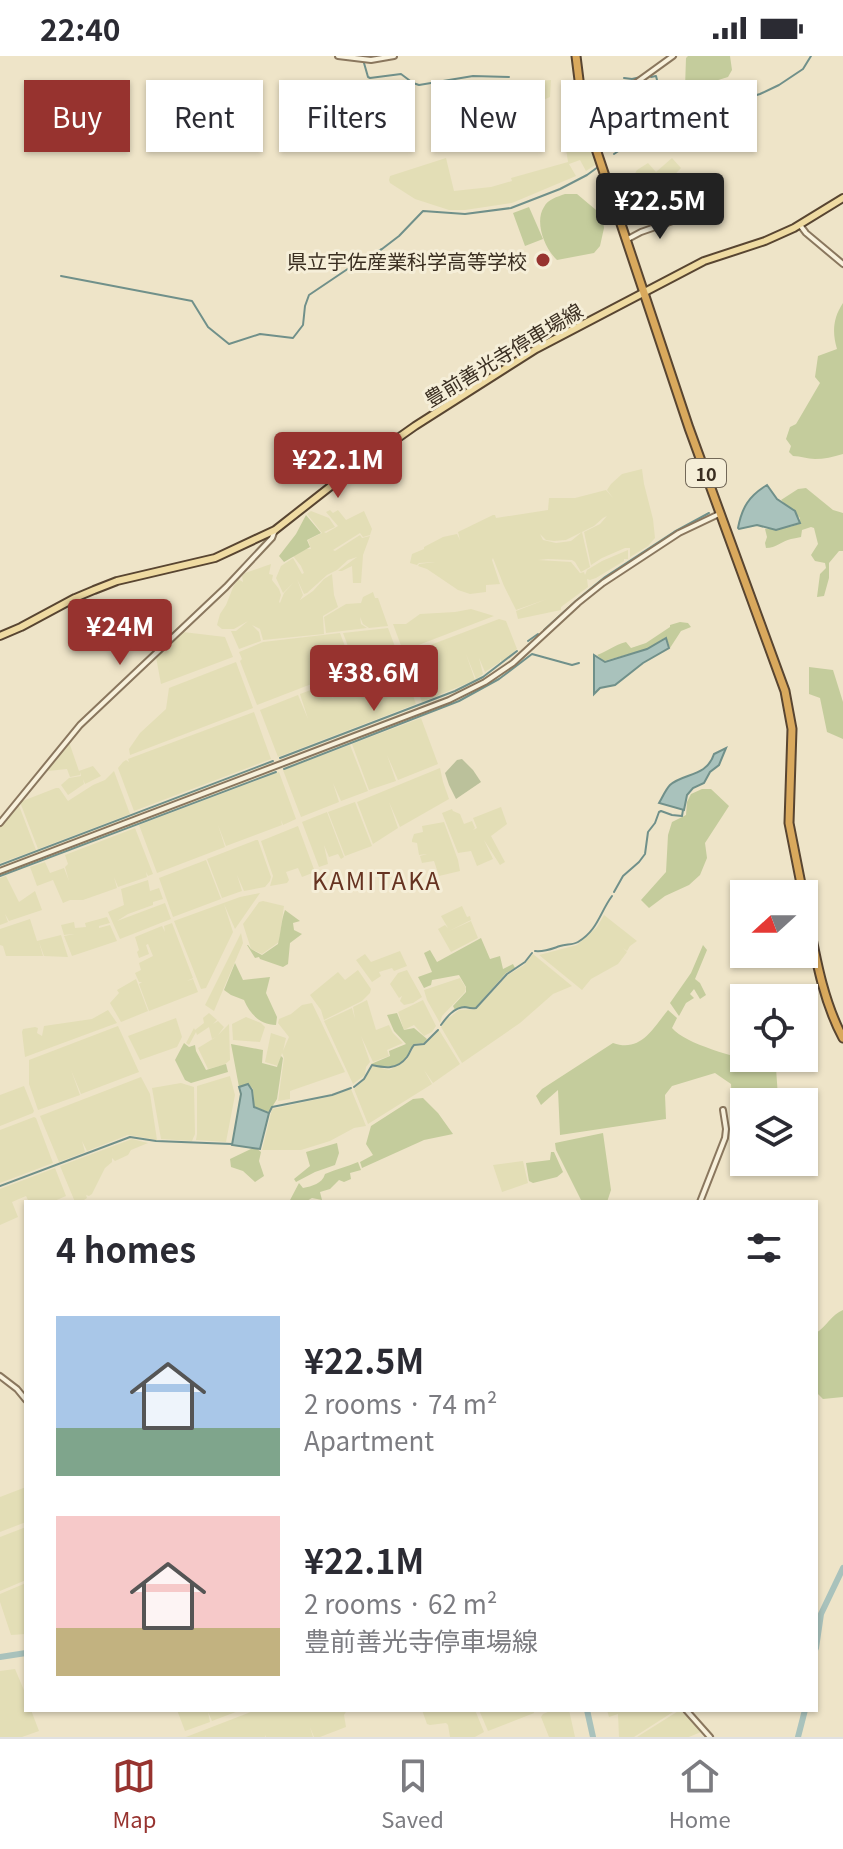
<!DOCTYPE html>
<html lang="en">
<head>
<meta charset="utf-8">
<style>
  body { margin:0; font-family:Georgia,"Noto Sans JP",serif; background:#f7f7f7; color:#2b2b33; height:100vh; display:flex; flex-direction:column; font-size:30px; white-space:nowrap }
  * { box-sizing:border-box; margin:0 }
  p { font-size:26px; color:#7c7c81 }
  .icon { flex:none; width:44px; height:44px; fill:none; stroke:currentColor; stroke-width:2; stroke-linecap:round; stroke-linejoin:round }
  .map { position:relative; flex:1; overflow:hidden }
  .details { position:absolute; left:24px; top:1144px; width:794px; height:512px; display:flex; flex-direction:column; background:#fff; border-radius:0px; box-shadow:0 2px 6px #0004 }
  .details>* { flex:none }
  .guide { position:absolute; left:24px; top:24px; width:796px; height:72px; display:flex; gap:16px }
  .needle { width:52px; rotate:249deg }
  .tools { position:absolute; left:730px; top:824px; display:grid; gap:16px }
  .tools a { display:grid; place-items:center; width:88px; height:88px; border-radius:0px; background:#fff; box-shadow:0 2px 6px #0004; font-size:40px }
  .price { position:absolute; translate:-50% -68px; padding:0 18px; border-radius:8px; background:#97332f; color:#fff; font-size:26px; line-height:52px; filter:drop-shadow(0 2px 4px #0008) }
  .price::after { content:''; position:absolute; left:50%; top:48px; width:24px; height:18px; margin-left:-12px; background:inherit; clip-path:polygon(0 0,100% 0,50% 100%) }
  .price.active { background:#222; color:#fff }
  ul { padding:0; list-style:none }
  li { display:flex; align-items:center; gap:24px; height:200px; padding:0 32px }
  li span { display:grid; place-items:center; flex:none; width:224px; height:160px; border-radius:0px; color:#555 }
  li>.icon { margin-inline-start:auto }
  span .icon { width:96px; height:96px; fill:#fffc; stroke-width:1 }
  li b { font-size:34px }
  h2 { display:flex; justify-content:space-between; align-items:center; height:96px; padding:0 32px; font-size:34px }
  .pill { padding:0 28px; border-radius:0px; background:#fff; box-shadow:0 2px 6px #0004; font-size:28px; line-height:72px }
  .pill.active { background:#97332f; color:#fff }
  .status { display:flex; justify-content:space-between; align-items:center; height:56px; padding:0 40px; background:#fff; direction:ltr }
  .status svg { height:22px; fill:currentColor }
  .menu { display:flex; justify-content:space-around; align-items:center; height:112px; border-top:2px solid #e1e1e2; background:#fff; font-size:22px; color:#7c7c81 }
  .menu a { display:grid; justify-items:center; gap:4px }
  .menu .active { color:#97332f }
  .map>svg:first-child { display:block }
</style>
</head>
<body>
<div class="status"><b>22:40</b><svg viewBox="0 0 49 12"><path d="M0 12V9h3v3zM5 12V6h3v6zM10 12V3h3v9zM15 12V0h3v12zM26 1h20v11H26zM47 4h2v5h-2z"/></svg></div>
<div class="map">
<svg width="843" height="1681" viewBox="0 0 843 1681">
  <rect width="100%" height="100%" fill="#eee4c8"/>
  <path fill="#e3deb6" d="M490 24 530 26 551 24 550 41 532 49 516 48V55H512L510 54 509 51 492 47Z
    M587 80 597 107 595 109 586 115 580 104 569 108 576 120 512 147 465 154H449L415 143 390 127 389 124 390 120 446 102 454 135 491 131 512 125 511 122 568 106 565 86Z
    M672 102 681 112 661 133 643 143 632 123 637 114 648 107 656 116Z
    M642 413 644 428 653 463 655 482 648 490 630 501V492H625L602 502 591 509 584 476 600 468 607 460 603 462 594 470 566 484 554 485 546 484 540 478 543 484 556 487 571 485 582 476 590 511 581 516 575 506 572 504 548 503 538 504 571 506 580 517 584 516 585 519 587 514 602 505 628 494V503H624V505L596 522 590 524 587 523 588 531 561 551V554L518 563 516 555 547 543 516 554 504 530 493 502 492 504 500 528 486 529V536L470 538 458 534 427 513 418 510 419 508 435 506 419 507 417 509 410 507 412 498 424 493V491L443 481 457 478 460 484 458 476 493 459H495L496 462 548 454 549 442H575L606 434 613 442 607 434 611 428 622 418Z
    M330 454 333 457 338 454 346 464 364 455 372 473 370 479 363 481 360 477 333 494 335 495 360 479 362 482 370 480 363 499 361 527H353L352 510 342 515H338L357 501 348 504 337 514 327 519 307 537 304 538 297 523 303 539 300 544 313 535 324 523 332 518 334 539 338 551 323 560 324 578 263 584 260 573 252 569 259 576 261 585 239 593 231 575H236L248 565 234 573H222L217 569 220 558 226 549 234 529 238 523 243 526 242 520 245 517 271 508 269 518 273 519 272 524 279 533 281 539 279 546 280 547 284 537 294 526 283 537 276 522 281 510 293 502 302 518 304 517 301 510 293 500 306 493H311L308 484 322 477 307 458 311 455 329 462 335 471 324 476 326 477 338 470 326 456Z
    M373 536 375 542H378L388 570 369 572 363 568 360 561 361 568 367 572 326 577 324 561 346 548 361 547 363 541Z
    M471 553 494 560 403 595 393 568H406L420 558 455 556Z
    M499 563 506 565 517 593 502 606 500 603V606L485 616 479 602 483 618 476 623 466 598 475 624 422 646 404 599Z
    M388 572 397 596 356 611 343 577Z
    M183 576 225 581 233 601 161 628 156 601Z
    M340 577 353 612 257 649 240 605 242 603 239 596 263 586Z
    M399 600 416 648 278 701 260 654 298 639 308 663 300 638 327 628 334 645 328 627 341 622 346 631 343 622Z
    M236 606 253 652 130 699 129 693 140 677 166 653 169 632Z
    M254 656 271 703 134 755 118 712 123 706 126 704 129 706 128 703Z
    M421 662 438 708 398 724 387 699 396 725 369 734 352 688Z
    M69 686 79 715 93 710 101 720 85 728 83 723 84 728 68 739 61 729 69 722 81 720 80 716V719L70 721 67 713 48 715 54 702Z
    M350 689 368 735 341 745 333 727 339 746 301 761 283 714Z
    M440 712 443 726 449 743 400 771 389 746 398 772 373 788 357 746Z
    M114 715 130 758 38 793 20 746 56 732H59L68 745 93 729 105 724Z
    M279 716 296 763 283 769 281 764 282 769 226 790 218 769 225 791 157 817 139 769Z
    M355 746 372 790 345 800 328 756Z
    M18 747 36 794 0 807V770Z
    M501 751 507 768 491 780 505 806 500 809 484 784 493 803 477 810 471 795 458 797 442 757 452 753 453 755 460 758 464 768 472 765 475 772 473 774 477 772 473 762Z
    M327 756 344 801 341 803 338 798 329 801 324 789 328 808 319 811 302 766Z
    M444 766 458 804 460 815 439 820 434 805 422 807 420 800 427 798 419 799 417 787 412 786V784L414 778 423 776 422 770Z
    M298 770 315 816 302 821 298 812 286 816 289 824 287 827 270 830 273 820 261 785Z
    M135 772 153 818 148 820 146 816 147 821 118 831 114 821 117 832 83 844H70L63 847 53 824 37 830 30 811 45 806 50 817 64 812 69 825 65 811 68 808 65 799Z
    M256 784H258L271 821 270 825 265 831 244 835 237 819 242 835 222 842 207 803Z
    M206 804 221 843 173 861 159 822Z
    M6 820 19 846 35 835 42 854 9 865 5 858 8 866 0 869V822Z
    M148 824 150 835 159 832 163 843 153 846V849L128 858 117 865 165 847 171 863 120 883 108 856 124 849 121 833Z
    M260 837 235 873 224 848 233 876 206 932 201 933 174 865 240 841Z
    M263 845 284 850 279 886 262 898 251 893 243 868 259 846Z
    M462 850 467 861 470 860 471 864 449 875 471 865 478 882 451 896 438 873 445 869 448 872 441 860Z
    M604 859 637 885 630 890 627 895 623 892 627 896 618 908 591 923 582 934 539 899 577 889 597 871Z
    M107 861 110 867 99 870V872L110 869 117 885 72 900 64 880 74 878 64 879 61 869 74 866 75 872 86 871 85 867Z
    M30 863 37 885 61 879 68 901 44 900 39 886 43 900H6L3 890 0 889V873Z
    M172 867 193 922 187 925 193 923 198 936 149 955 139 928 142 926H139L135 917 141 914 139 907 153 900 148 888 146 889 149 898 139 902 137 896 139 894 135 881 162 870 165 876 164 870Z
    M241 877 243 887 214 955 205 949Z
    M400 895 407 910 394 915 392 912 379 916 381 920 372 926 356 904 365 898 371 906Z
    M533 898 572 930 553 938 520 967 462 1007 441 971 446 964 459 954 476 953 508 919 524 909Z
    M358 914 371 933 370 937 362 945 324 964 321 954 310 939 338 916 345 924Z
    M407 914 422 941 413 947 404 949 400 945 402 940 399 942 390 928 398 917Z
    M460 922 466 932 465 936 442 960 440 967 427 944 424 934Z
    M136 923 148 955 121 966 110 947 119 937 117 934Z
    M367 944 376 974 389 969 393 977 403 987 387 994 389 1000 373 1006 361 980 370 1006 366 1011 365 1019 353 1028 324 965 352 952 355 963 353 951Z
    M423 944 436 970 432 976 424 980 414 969 404 974 398 956Z
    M312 947 345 1016 290 1035V1043L278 1045 284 1002 282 997 278 1010 265 1006 271 977 286 982 283 995 289 981 278 967 279 963 291 958 302 949Z
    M108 954 117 967 25 1001 22 976 23 973 35 971 38 972 37 977 42 980 44 970 92 963Z
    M209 957 217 964 213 968 218 965 224 971 218 979 229 968 230 1004 224 1009 208 1013 198 992 216 981 212 983 209 971 197 979 196 976 189 989 186 987 194 972 195 974 204 967 203 962Z
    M246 961 261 967 265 971 260 986 233 984 232 968Z
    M176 962 182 981 177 991 140 1004 128 980Z
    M118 970 139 1016 81 1038 71 1014 80 1039 38 1054 29 1028V1004Z
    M439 974 460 1008 433 1027 424 1014 432 1028 368 1068 354 1033 364 1024 373 1010 389 1014 393 1012 407 1003 415 989H424Z
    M230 1020 235 1039 226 1086 196 1084 197 1078V1030Z
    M141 1021 150 1038 157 1084 128 1079 87 1095 82 1085 85 1096 59 1106 40 1060Z
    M181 1027 194 1031 195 1078 192 1085 161 1083 152 1032Z
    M24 1030 34 1055 33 1057 0 1070V1039Z
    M351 1033 366 1070 354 1072 330 1085 301 1094H262L272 1053 332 1040Z
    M34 1061 36 1062 53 1107 0 1127V1074Z
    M132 1083 148 1087 131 1094 128 1099 115 1105 112 1102V1106L105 1112 92 1138 89 1140 86 1139 87 1142 81 1146H75L60 1110Z
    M523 1105 528 1127 502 1136 493 1109Z
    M55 1112 66 1140 52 1146H29L26 1140 12 1146 18 1161 0 1169V1133Z
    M26 1431V1466L0 1476V1441Z
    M26 1471V1524L0 1535V1481Z
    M26 1527V1578L11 1579 0 1546V1538Z
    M15 1613 26 1639V1654H31L39 1675 22 1681H0V1615Z
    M177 1654 207 1655 241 1654 212 1665 208 1656 210 1666 185 1675Z
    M256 1654H347L344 1659 346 1671 320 1681H314L310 1671 313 1681H266L265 1679V1681H186Z
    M422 1654H475L484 1676 475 1681H450L448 1669 446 1667 430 1669 427 1668Z
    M479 1654H533L534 1657 488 1675Z
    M553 1654H569L575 1681H549L541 1661 543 1658Z
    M607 1654 629 1655 676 1654 634 1681H619L618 1658 609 1661Z
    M680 1654 701 1676 689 1681H637Z"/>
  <path fill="#c4cc9c" d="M688 0H730L732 14 728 21 699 30 685 32 686 2Z
    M565 138H577L602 159 604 172 600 190 594 197 557 204C545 193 534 166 544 151 548 143 557 141 565 138Z
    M529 151 543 183 525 190 513 157Z
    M843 247V398C833 401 824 403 815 403 807 403 801 400 793 400L789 396 791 390 786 383 790 371 796 368 799 363 820 327 815 321 818 300 837 293C832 276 833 262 843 247Z
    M806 432 833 454 843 457V495H839L829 507V522L824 540 817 541 820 518 826 512 825 507 815 505 811 499 818 488 814 472 811 471 802 474 801 481C798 482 795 482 791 483 782 485 776 492 766 492L765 487 767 481 765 473 790 471 799 468 800 462 781 444 798 433Z
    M306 459 321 477 307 484 310 491 284 506 279 500 296 478Z
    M680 566 688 567 691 571 681 575 670 592 666 581 647 593 604 605 597 599C608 595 614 589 626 586L631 592 646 587 670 571V569Z
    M809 611 833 614 843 646V683L827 676 820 642 809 638Z
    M702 733H711L729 750 705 787 707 802 700 819 689 829 665 840 649 852 641 844 666 816 668 779 672 766 686 759 687 746 691 738Z
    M285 854 300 865 293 867 294 874 302 878 290 887 288 908 283 911 260 903 259 901 255 902 247 889H248L251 893 262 899 278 888C281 876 281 865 285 854Z
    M481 882 490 903 500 900 503 913 513 908 515 912 506 917 475 952 464 951 455 954 453 950 466 936V931L459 919 432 924 431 929 424 932 418 921 432 916 424 897 430 894 437 906Z
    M703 889 707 894 695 923 700 927 706 939 700 943 694 933 690 938 694 942 686 947 679 960 670 947 691 917Z
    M235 907 243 924 270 921 266 937 277 961 276 969C260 969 250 958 244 944L231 939 224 934Z
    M668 954 677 962 672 972C688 991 750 1004 776 1012L778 1041 732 1049 731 1028 715 1017 672 1030 665 1039 666 1063 560 1079 558 1034 541 1049 536 1040 542 1033 613 987C641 997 653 972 668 954Z
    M397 957 404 974 414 972 427 983 424 987 414 988C411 991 410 995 408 999 399 1013 385 1012 371 1008L390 1000 389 995 406 988 394 975 387 959Z
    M184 987 189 991 195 989 196 995 206 1014 226 1008 228 1016 191 1027 185 1024 175 1004Z
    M231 988 263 994 262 1007 277 1011 281 1000 283 1002 277 1043 269 1056 254 1051 253 1033 248 1028 239 1031Z
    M423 1042 438 1057 453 1078 424 1084 362 1112 360 1106 373 1099 366 1088 371 1070 413 1043Z
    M603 1077 611 1134 607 1146H582L556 1094 555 1087Z
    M337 1087 339 1097 335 1109 315 1116 296 1126 294 1123 310 1110 306 1096Z
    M255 1091 261 1096 259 1105 264 1120 255 1126 243 1115 231 1111 230 1103Z
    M551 1096H554L563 1116 557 1121 533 1127 529 1125 526 1107 550 1104Z
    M358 1106 361 1114 350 1117 351 1123 344 1126 339 1124 330 1133 320 1136 322 1144 312 1142 305 1146H289L299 1127 303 1132C312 1130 322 1128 325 1118 336 1113 347 1111 358 1106Z
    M843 1254V1341L823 1343 816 1336V1277C826 1271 832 1258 843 1254Z"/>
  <path fill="#bbc19b" d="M462 703 473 714 481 726 456 743 449 729 445 717 457 704Z"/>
  <path fill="#a9c2bc" stroke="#70908a" stroke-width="2" d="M767 429 777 443 795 455 800 467 776 474 757 469 739 473 738 472C742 451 749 440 767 429Z
    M666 582 669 592 643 607 615 629 600 632 594 638V599L605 606 647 593Z
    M726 692 719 709 710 716 704 727 693 732 687 739 684 754 659 747C662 742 666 733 670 729 683 717 707 721 714 698Z
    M248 1028 252 1034 254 1051 269 1057 260 1093 232 1089 241 1038 239 1031Z"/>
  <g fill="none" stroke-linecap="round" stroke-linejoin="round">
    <path stroke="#70908a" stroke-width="2" d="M362 0 368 21 370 22 401 18 413 27 419 29 473 20 509 21
      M651 21 656 20 657 24 656 53
      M624 22 632 23 641 21
      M614 98 620 94 626 83 635 75 639 63 645 57 658 54 679 63 760 38 779 29 803 13 811 0
      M61 220 192 245 208 271 229 288 260 278 293 282 303 269 305 250 309 239 358 206 382 193 399 180 423 155 465 158 511 152 560 133 587 119 598 111
      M544 574 577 544 605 521 674 476 709 457
      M528 585 538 578
      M280 702 455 635 483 621 517 595
      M284 713 459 645 499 623 532 598 572 609 579 607
      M0 809 273 705
      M0 820 276 716
      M614 836 623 820 639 806 645 798 648 776 655 767 659 756 661 755 672 759 682 760 683 754
      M535 895C545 896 551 893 560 890 566 888 573 889 578 886 598 874 600 856 612 840
      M441 969C446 962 454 951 465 951 469 952 472 953 476 952L507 918 525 906 532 897
      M354 1031 364 1023 372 1009C385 1012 397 1014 407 1001 410 997 411 992 414 989L424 988 438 974
      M269 1057 272 1051 332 1039 351 1032
      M0 1130 130 1081 156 1085 232 1088"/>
    <path stroke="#a9c2bc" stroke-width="6" d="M816 1592 821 1558 843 1512
      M0 1601 26 1597
      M587 1654 593 1681
      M798 1681 805 1654"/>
    <defs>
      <path id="minor" d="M338 0 371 4 394 0
        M586 52 637 26 673 0
        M800 169 806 177 843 208
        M626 184 641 176 684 161
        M0 767 80 669 226 531 272 482 275 474
        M0 815 449 644 485 626 513 607 578 547 603 527 679 477 719 458
        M700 1146 725 1082 726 1073 723 1054
        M0 1320 17 1333 26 1344
        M686 1654 710 1681"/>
      <path id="major" d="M0 580 21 571 75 542 94 534 117 525 215 502 275 474 340 423 415 370 536 293 704 205 765 185 794 172 843 142"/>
      <path id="highway" d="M576 0 581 40 596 93 689 372 785 635 792 673 789 767 803 838
        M804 842C814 889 820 939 843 982"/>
    </defs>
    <use href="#minor" stroke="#8a775e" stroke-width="8"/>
    <use href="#major" stroke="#584531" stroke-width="10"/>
    <use href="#highway" stroke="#584531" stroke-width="11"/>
    <use href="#minor" stroke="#f8f1dc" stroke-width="4"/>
    <use href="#major" stroke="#efdba2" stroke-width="6"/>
    <use href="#highway" stroke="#d9a95d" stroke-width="7"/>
  </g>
  <circle fill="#97332f" stroke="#f5eed8" stroke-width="3" cx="543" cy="204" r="8"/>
  <g text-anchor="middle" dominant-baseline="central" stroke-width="6" stroke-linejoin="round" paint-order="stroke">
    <rect fill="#f5eed8" stroke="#726858" stroke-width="2" x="686" y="403" width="40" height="28" rx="6"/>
    <g font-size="18" font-weight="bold" fill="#3a2e21">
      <text x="706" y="417">10</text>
    </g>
    <g font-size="20" fill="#3a2e21" stroke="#f5eed8" text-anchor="end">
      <text x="527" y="204">県立宇佐産業科学高等学校</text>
    </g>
    <g font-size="20" fill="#3a2e21" stroke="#f5eed8">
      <text transform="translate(503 298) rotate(-31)">豊前善光寺停車場線</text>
    </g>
    <g font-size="24" letter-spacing="2" fill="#663321" stroke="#f5eed8">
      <text x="377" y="823">KAMITAKA</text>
    </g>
  </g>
</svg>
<div class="tools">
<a><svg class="needle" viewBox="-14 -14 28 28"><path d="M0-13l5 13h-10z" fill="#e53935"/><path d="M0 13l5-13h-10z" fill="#7c7c81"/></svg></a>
<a><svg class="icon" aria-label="locate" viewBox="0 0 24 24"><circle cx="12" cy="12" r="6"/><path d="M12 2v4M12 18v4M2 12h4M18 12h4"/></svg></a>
<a><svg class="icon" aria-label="layers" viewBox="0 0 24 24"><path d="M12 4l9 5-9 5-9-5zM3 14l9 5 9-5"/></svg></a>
</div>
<b class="price active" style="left:660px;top:185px">¥22.5M</b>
<b class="price" style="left:338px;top:444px">¥22.1M</b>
<b class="price" style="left:120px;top:611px">¥24M</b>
<b class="price" style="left:374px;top:657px">¥38.6M</b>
<div class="guide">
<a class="pill active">Buy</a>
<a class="pill">Rent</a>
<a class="pill">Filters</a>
<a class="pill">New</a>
<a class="pill">Apartment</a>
</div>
<section class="details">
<h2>4 homes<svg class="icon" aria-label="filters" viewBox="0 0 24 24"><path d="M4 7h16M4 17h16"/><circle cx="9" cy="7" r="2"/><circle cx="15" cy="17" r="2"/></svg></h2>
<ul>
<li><span style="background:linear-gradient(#a9c7e8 70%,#7fa58c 0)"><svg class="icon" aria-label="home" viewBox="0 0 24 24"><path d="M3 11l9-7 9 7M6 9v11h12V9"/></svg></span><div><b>¥22.5M</b><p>2 rooms · 74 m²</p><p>Apartment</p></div></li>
<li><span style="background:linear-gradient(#f6c9c9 70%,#c2b280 0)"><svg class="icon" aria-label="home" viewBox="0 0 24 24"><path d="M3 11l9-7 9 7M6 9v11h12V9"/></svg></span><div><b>¥22.1M</b><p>2 rooms · 62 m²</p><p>豊前善光寺停車場線</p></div></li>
</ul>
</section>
</div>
<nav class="menu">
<a class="active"><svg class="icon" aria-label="map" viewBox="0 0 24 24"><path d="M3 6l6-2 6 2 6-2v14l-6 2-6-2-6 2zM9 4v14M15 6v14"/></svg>Map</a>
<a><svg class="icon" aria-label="saved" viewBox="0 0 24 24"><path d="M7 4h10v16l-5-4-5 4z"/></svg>Saved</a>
<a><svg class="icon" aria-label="home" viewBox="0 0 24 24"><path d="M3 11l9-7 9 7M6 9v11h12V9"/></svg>Home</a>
</nav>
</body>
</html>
